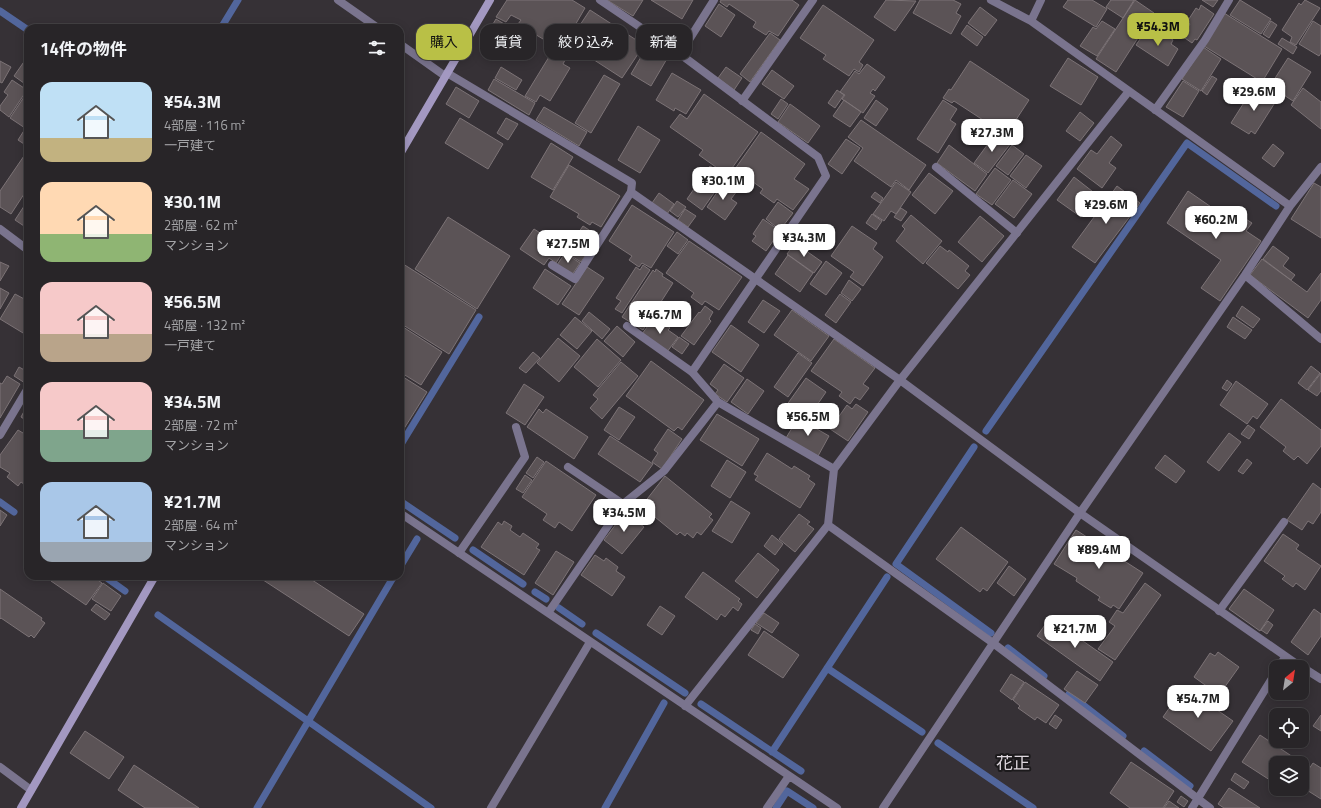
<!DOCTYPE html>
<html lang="ja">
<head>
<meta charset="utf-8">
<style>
  body { margin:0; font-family:"Titillium Web","Noto Sans JP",sans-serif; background:#302d30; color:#f1f3f6; height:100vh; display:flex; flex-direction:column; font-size:15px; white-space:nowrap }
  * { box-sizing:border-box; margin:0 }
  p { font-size:13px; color:#a5a5a8 }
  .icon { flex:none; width:22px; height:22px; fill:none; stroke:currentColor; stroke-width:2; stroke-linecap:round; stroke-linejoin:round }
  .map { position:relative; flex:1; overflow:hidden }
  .drawer { position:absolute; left:24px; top:24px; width:380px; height:556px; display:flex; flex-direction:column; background:#282528; border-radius:12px; box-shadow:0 2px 10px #0003,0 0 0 1px #444245 }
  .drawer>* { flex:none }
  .banner { position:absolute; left:416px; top:24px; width:380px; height:36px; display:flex; gap:8px }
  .needle { width:26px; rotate:30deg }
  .buttons { position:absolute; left:1269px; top:660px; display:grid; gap:8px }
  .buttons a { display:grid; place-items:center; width:40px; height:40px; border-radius:8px; background:#282528; box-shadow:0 2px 10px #0003,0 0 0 1px #444245; font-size:20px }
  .price { position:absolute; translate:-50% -34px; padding:0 9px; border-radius:8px; background:#fff; color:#222; font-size:13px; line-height:26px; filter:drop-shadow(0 1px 2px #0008) }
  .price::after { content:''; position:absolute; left:50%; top:24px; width:12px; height:9px; margin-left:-6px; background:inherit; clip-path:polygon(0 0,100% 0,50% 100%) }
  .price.current { background:#b9c046; color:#111 }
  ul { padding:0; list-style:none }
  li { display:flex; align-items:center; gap:12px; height:100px; padding:0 16px }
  li span { display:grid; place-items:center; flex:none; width:112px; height:80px; border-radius:12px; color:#555 }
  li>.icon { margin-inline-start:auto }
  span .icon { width:48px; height:48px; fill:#fffc; stroke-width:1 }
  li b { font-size:17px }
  h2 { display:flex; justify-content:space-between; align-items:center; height:48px; padding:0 16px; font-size:17px }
  .tag { padding:0 14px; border-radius:12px; background:#282528; box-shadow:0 2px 10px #0003,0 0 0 1px #444245; font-size:14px; line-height:36px }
  .tag.current { background:#b9c046; color:#111 }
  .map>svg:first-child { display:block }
</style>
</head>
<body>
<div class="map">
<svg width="1321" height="808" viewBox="0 0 1321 808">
  <rect width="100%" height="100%" fill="#363136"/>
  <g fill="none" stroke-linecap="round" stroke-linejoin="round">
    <path stroke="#52669c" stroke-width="7" d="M0 11 28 30
      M221 28 238 0
      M986 431 1187 143 1276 206
      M400 446 479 317
      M974 447 896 564 991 633
      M400 501 455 538
      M0 502 14 512
      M473 550 523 584
      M400 567 417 539
      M104 576 125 591
      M535 592 546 599
      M559 608 582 624
      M158 615 431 808
      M596 633 685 693
      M1008 648 1044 676
      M827 668 922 732
      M1069 694 1123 736
      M701 704 801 771
      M938 743 1033 808
      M1144 751 1190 786
      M772 752 887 577
      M257 808 394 576
      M605 808 664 703
      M776 808 787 791 813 808"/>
  </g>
  <path fill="#5b5356" stroke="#7c7376" d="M507 0H572L585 8 563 46 545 36 543 39 518 24 521 20 511 15 506 22 496 17Z
    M607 0H643L633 16Z
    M651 0H693L682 19Z
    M721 0H792L799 5 778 36 769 31 766 35 753 27 756 22 729 4 727 7 720 2Z
    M886 0 916 1 895 31 874 17Z
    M920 0H953L961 4 956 13 961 16 951 34 913 13Z
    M1068 0H1092L1107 9 1096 27 1063 7Z
    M1111 0H1134L1123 18 1106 7Z
    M1135 0 1154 13 1116 72 1096 59Z
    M1202 0H1218L1213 7Z
    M1240 0 1271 19 1261 34 1230 15Z
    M1305 0 1320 8 1296 45 1290 42 1292 37 1282 30 1299 3 1301 5Z
    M719 4 735 15 721 37 705 26Z
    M823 5 874 40 859 62 863 65 859 72 854 69 849 76 823 59 826 55 800 38Z
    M1201 5 1214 14 1197 40 1195 39 1192 43 1182 36 1190 24 1187 22 1196 8 1199 10Z
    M980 7 997 20 985 36 968 23Z
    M590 10 644 45 622 78 568 43Z
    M1224 13 1282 49 1262 82 1204 46Z
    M496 19 514 30 500 55 481 44Z
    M1102 21 1115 29 1097 56 1080 46 1093 27 1096 29Z
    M1271 21 1277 25 1269 38 1263 34Z
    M1313 21 1321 26V53L1319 56 1299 44Z
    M967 25 983 37 977 46 961 34Z
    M1147 29 1163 39 1166 35 1173 40 1171 44 1178 49 1168 66 1136 45Z
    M770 33 780 40 750 82 740 74Z
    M1282 38 1297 47 1293 54 1278 44Z
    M648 45 668 57 651 86 631 74Z
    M1203 47 1221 59 1201 91 1182 79Z
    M552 52 565 60 563 64 570 68 550 101 540 95 536 102 525 96Z
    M28 56V86L14 76Z
    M1068 58 1098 77 1081 105 1050 86Z
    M1288 58 1311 72 1293 101 1270 86Z
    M0 61 11 67 2 83 0 82Z
    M970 61 1029 100 1006 135 954 101 952 103 943 98 949 89 951 90Z
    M867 64 885 77 875 91 873 89 870 93 875 96 863 113 842 99 845 95 840 92 855 71 859 74Z
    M501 67 522 80 516 90 495 78Z
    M726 67 742 78 734 90 718 78Z
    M772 70 794 86 784 99 762 84Z
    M672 73 701 90 686 114 675 108 674 111 656 100Z
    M604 75 620 84 591 133 575 123Z
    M1212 76 1217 79 1207 95 1202 91Z
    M494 79 535 103 529 115 488 90Z
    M12 80 27 90 9 117 0 110V106L8 95 4 92Z
    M1183 81 1199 91 1183 117 1166 107Z
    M456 87 479 101 469 118 446 104Z
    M1256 88 1276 101 1255 134 1251 131 1249 134 1231 123 1245 101 1247 103Z
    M1303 88 1321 102V129L1291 105Z
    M837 90 844 95 835 108 828 103Z
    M28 91V130L10 118Z
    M704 94 758 132 727 175 699 155 703 150 670 127 680 114 687 119Z
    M781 99 788 104 778 119 771 114Z
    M844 100 861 112 850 127 833 116Z
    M876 100 888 109 876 126 864 118Z
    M943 100 957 109 950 120 956 124 938 153 917 139Z
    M790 104 820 126 808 143 778 122Z
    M544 107 587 132 579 146 536 120Z
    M1080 112 1094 123 1080 141 1066 131Z
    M460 118 503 144 488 169 445 143Z
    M506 118 518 124 508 140 497 133Z
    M861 120 926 165 909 190 896 180 891 187 854 161 863 148 848 137Z
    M638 126 660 140 640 173 618 160Z
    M25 129 28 131 27 146 18 140Z
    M761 132 805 164 794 179 809 189 793 210 777 199 774 203 760 193 763 189 735 169Z
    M996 133 1011 143 988 173 974 163Z
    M1111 136 1122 145 1109 163 1116 168 1102 188 1077 169 1091 150 1097 154Z
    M846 139 860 148 842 174 828 164Z
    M551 143 573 157 553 190 531 177Z
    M1273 144 1284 153 1274 167 1262 158Z
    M949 145 987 174 975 191 937 163Z
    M1012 145 1024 154 1008 175 996 166Z
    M26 153 28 155V188L11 214 0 207V191Z
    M1026 155 1042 166 1026 188 1010 176Z
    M569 165 620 196 601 227 592 222 590 225 577 217 579 214 550 197Z
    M710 166 726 176 702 210 687 199Z
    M995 168 1011 180 992 205 976 194Z
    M929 173 953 191 935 214 912 195Z
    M1074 177 1097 195 1081 217 1057 200Z
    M1013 180 1032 194 1014 218 995 204Z
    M724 182 737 191 731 199 737 203 725 220 707 207Z
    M896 182 911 192 896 214 891 211 884 221 873 214Z
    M1314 183 1321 187V238L1291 219Z
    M1117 186 1140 203 1095 263 1072 247Z
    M1188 191 1230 220 1235 212 1252 223 1246 231 1261 241 1220 301 1201 288 1221 260 1167 223Z
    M875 192 883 198 880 203 871 197Z
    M659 193 674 204 667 214 652 203Z
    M28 200V220L24 226 15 220Z
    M677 201 686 207 678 217 670 211Z
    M778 202 793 213 780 230 766 219Z
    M632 205 674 232 651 268 642 263 639 267 629 260 632 256 609 241Z
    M901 208 907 212 901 221 894 217Z
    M685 209 696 216 688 227 678 220Z
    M872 214 882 221 876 230 866 223Z
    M911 215 942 241 923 264 896 241 905 229 902 226Z
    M980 216 1004 236 982 262 958 242Z
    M448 217 510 256 477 309 415 269Z
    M763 219 780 231 766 251 752 241 756 236 753 234Z
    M583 226 598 236 581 262 565 252Z
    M852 226 877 243 873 249 883 257 863 286 850 277 854 272 831 256Z
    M534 229 565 249 556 263 549 258 544 265 520 249Z
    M677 232 688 240 678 254 667 246Z
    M689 241 742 277 719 310 705 301 702 305 691 297 694 293 666 273Z
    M795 243 822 262 814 273 787 254Z
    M940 246 948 252 949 250 969 266 965 271 970 275 958 289 926 263Z
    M1273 246 1289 258 1283 266 1295 275 1291 280 1263 259Z
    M565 253 580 263 572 275 557 265Z
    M788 255 813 273 800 292 775 274Z
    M1262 259 1307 292 1321 273V300L1308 318 1250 275Z
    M826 261 842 273 826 295 810 284Z
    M0 262 9 266 0 281Z
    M400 262 476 310 449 354 400 323Z
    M643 265 650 270 622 313 615 309 621 301 616 298 636 267 640 270Z
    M587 267 604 278 579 315 562 304Z
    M545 269 571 286 558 305 533 288Z
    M656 269 663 274 662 276 673 283 643 330 622 317 653 270 655 272Z
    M849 280 861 289 852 301 841 293Z
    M0 288 9 293 0 309Z
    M15 294 28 301V336L0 319Z
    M840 294 851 302 836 323 825 315Z
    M763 300 780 311 764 333 748 322Z
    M705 306 713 312 709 319 711 321 694 345 681 336 699 312 700 313Z
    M1242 306 1260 319 1253 328 1236 316Z
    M792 310 829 336 811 361 774 335Z
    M589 312 610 329 602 339 582 321Z
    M575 317 592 331 577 349 560 335Z
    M1233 317 1252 330 1245 339 1227 327Z
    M653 319 657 322 659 320 670 328 668 330 678 337 667 352 642 334Z
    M400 325 442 352 421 385 400 372Z
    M731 325 759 345 741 372 712 352Z
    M617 326 635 342 623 357 604 341Z
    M679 337 689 344 682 354 672 347Z
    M558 338 580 356 559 382 537 363Z
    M597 339 621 360 598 387 574 367Z
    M834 339 875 368 863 384 869 388 860 400 855 397 850 404 839 396 842 392 811 371Z
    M533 352 540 358 526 373 519 368Z
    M798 353 812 363 788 397 774 387Z
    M651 361 704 400 682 430 678 427 674 431 626 396Z
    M621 362 638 376 602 419 590 408 598 399 593 395Z
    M724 364 744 378 727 402 715 394 718 390 710 384Z
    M1311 366 1320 373 1307 390 1298 383Z
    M19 367 28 372V377L25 383 14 376Z
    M1321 373V391L1317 396 1308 390Z
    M400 375 427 392 400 435Z
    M7 376 20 384 0 418V383L2 384Z
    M806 378 826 392 806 421 786 406Z
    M747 379 764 391 748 414 731 402Z
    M1227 380 1232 384 1227 391 1222 388Z
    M1236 381 1268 404 1257 419 1253 416 1247 424 1220 405Z
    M524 384 544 397 525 425 506 413Z
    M1281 399 1321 430V446L1307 464 1298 456 1294 460 1283 451 1286 447 1260 427Z
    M28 404V419L27 421 21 417Z
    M856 404 868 412 848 441 830 429 847 405 852 409Z
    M619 407 635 417 619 440 604 430Z
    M539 409 543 413 546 409 588 437 574 459 527 427Z
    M717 414 759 439 742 466 700 440Z
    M798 418 829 436 818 456 786 438Z
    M1248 425 1255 430 1249 439 1241 434Z
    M668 429 682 439 662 469 652 462 658 453 654 450Z
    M18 430 28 436V487L21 482 18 486 7 477 10 473 0 467V455Z
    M1229 433 1241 442 1219 471 1207 462Z
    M610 436 653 464 640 482 598 454Z
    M767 453 792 469 794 466 810 476 808 479 815 484 800 508 755 480 758 476 754 474Z
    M1165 455 1185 471 1176 483 1155 468Z
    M537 457 544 462 533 478 526 473Z
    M1247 459 1252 463 1243 474 1238 471Z
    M727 460 746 472 730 498 711 486Z
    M546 461 596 495 572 531 559 522 555 528 543 520 547 514 522 497Z
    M525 475 532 480 523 493 516 489Z
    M665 476 712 514 709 517 713 520 701 535 697 532 693 538 687 533 685 536 680 532 677 535 650 513 653 510 644 503Z
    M1313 483 1321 489V512L1313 524 1308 521 1302 530 1287 520Z
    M731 501 750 513 732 543 712 531Z
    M0 510 7 515 0 526Z
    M625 512 644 527 622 554 604 540Z
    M799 514 810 522 807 524 814 529 795 552 779 539Z
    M504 521 512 526 510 530 520 537 523 533 539 544 536 548 540 550 524 575 481 547 498 522 502 525Z
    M961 527 1008 562 987 591 983 588 980 592 936 559Z
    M1076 530 1143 573 1119 609 1113 605 1111 608 1098 600 1100 597 1076 581 1077 578 1054 564Z
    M1283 534 1299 545 1296 549 1321 566 1305 590 1296 583 1293 587 1282 579 1285 576 1264 561Z
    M772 535 783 544 775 555 764 546Z
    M556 551 574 562 553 595 535 583Z
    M758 553 779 570 757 598 735 581Z
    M595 555 604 561 606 558 618 567 616 571 625 577 612 596 581 575Z
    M1009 566 1026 579 1014 596 997 583Z
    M703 572 740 599 738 601 742 604 738 611 733 607 725 617 721 614 717 620 685 597Z
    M55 576H92L102 583 86 605 51 581Z
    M257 576H306L364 614 349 636Z
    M103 583 121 596 111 611 92 599Z
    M1145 583 1161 595 1115 660 1098 649 1115 626 1109 622 1117 610 1123 613Z
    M0 589 42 618 41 620 45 623 34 638 31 635 29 637 1 618 0 619Z
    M1244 589 1274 610 1260 631 1229 609Z
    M96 604 110 614 105 620 91 610Z
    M660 606 675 616 662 635 647 625Z
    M1314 609 1321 614V636L1308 655 1291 642Z
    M764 613 779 623 772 633 756 623Z
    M1050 618 1113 662 1100 681 1037 636Z
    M1268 621 1273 625 1267 634 1261 630Z
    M755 624 761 628 758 634 751 630Z
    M764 631 799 655 783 678 748 655Z
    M1218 652 1239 667 1219 695 1194 677 1210 653 1215 656Z
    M1077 671 1098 685 1085 703 1064 689Z
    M1011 674 1024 682 1012 700 1000 691Z
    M1025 682 1059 705 1046 723 1037 717 1035 720 1018 708 1020 706 1013 700Z
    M1184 687 1233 721 1211 751 1163 717Z
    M1055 715 1062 720 1056 729 1049 724Z
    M1321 715V731L1313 726Z
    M85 731 124 757 109 779 70 753Z
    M1260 735 1299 761 1298 763H1276V784L1242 762Z
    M1131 762 1174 791 1163 808H1130L1110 793Z
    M1313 763 1321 768V799L1302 787V779Z
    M134 765 199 808H145L118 790Z
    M1235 773 1249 782 1244 789 1231 780Z
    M1229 788 1260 808H1224L1218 804Z
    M1181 796 1188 801 1184 807 1177 802Z
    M1169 801 1179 808H1164Z"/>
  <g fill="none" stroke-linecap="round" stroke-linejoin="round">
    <path stroke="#7a748e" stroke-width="8" d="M680 54 714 0
      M936 167 1017 233
      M552 265 575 279 631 192
      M627 326 692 372
      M0 435 28 388
      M568 467 623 504
      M459 553 525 457 516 427
      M1219 611 1284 522"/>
    <path stroke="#7a748e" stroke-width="8" d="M338 0 378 28
      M600 0 680 54 818 157 826 176 692 372 718 402 834 469
      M991 0 1031 21 1290 206
      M1031 21 1041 0
      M400 44 445 76
      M447 73 632 183 631 192 900 380 1080 513 1301 667
      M742 101 813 0
      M1155 110 1205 40 1229 0
      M0 229 28 250
      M1245 275 1321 339
      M400 513 837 808
      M828 525 993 643 1210 808
      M548 613 623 504 664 471 718 402
      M1279 667 1285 657
      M1302 667 1321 679
      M685 706 828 525 834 469 900 380 1129 91
      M0 767 31 790
      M491 808 590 642
      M767 808 789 776
      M883 808 1080 513 1245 275 1290 206 1321 167
      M1192 808 1276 672"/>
    <path stroke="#a398c1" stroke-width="8" d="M400 154 490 0
      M21 808 155 576"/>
  </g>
  <g text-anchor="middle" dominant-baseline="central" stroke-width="4" stroke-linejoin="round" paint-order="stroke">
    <g font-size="17" fill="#ded7de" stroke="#1c1a1c">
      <text x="1013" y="763">花正</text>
    </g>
  </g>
</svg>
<div class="buttons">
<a><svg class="needle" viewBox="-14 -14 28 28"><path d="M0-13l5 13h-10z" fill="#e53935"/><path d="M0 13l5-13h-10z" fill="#a5a5a8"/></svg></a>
<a><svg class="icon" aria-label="locate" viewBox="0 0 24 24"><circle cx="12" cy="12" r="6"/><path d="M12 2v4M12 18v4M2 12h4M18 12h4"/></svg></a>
<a><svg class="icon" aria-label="layers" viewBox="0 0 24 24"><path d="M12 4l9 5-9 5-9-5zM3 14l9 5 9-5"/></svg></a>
</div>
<b class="price current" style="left:1158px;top:47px">¥54.3M</b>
<b class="price" style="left:1254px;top:112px">¥29.6M</b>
<b class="price" style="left:992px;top:153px">¥27.3M</b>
<b class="price" style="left:723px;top:201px">¥30.1M</b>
<b class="price" style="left:1106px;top:225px">¥29.6M</b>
<b class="price" style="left:1216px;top:240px">¥60.2M</b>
<b class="price" style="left:804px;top:258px">¥34.3M</b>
<b class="price" style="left:568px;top:264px">¥27.5M</b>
<b class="price" style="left:660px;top:335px">¥46.7M</b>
<b class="price" style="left:808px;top:437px">¥56.5M</b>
<b class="price" style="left:624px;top:533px">¥34.5M</b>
<b class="price" style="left:1099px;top:570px">¥89.4M</b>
<b class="price" style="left:1075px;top:649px">¥21.7M</b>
<b class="price" style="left:1198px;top:719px">¥54.7M</b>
<div class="banner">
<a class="tag current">購入</a>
<a class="tag">賃貸</a>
<a class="tag">絞り込み</a>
<a class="tag">新着</a>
</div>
<section class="drawer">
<h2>14件の物件<svg class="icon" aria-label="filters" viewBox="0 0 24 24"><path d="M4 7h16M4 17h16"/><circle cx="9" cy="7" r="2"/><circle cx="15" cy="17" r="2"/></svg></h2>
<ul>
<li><span style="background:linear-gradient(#bfe0f5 70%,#c2b280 0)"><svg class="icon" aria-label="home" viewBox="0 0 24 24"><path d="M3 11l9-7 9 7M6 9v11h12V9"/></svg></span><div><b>¥54.3M</b><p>4部屋 · 116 m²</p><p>一戸建て</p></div></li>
<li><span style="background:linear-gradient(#ffd9b3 65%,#8fb573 0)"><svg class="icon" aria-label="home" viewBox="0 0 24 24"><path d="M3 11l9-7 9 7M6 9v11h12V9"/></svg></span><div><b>¥30.1M</b><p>2部屋 · 62 m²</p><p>マンション</p></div></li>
<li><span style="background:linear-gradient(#f6c9c9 65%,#b9a48a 0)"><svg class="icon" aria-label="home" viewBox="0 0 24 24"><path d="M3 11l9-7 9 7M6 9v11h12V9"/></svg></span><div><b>¥56.5M</b><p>4部屋 · 132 m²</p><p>一戸建て</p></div></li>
<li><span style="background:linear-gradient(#f6c9c9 60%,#7fa58c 0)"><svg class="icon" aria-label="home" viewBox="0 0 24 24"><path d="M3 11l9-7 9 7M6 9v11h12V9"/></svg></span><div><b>¥34.5M</b><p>2部屋 · 72 m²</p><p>マンション</p></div></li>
<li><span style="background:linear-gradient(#a9c7e8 75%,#9aa5b1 0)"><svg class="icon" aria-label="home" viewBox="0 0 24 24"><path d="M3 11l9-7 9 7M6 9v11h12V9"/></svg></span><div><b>¥21.7M</b><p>2部屋 · 64 m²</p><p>マンション</p></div></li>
</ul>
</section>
</div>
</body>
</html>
